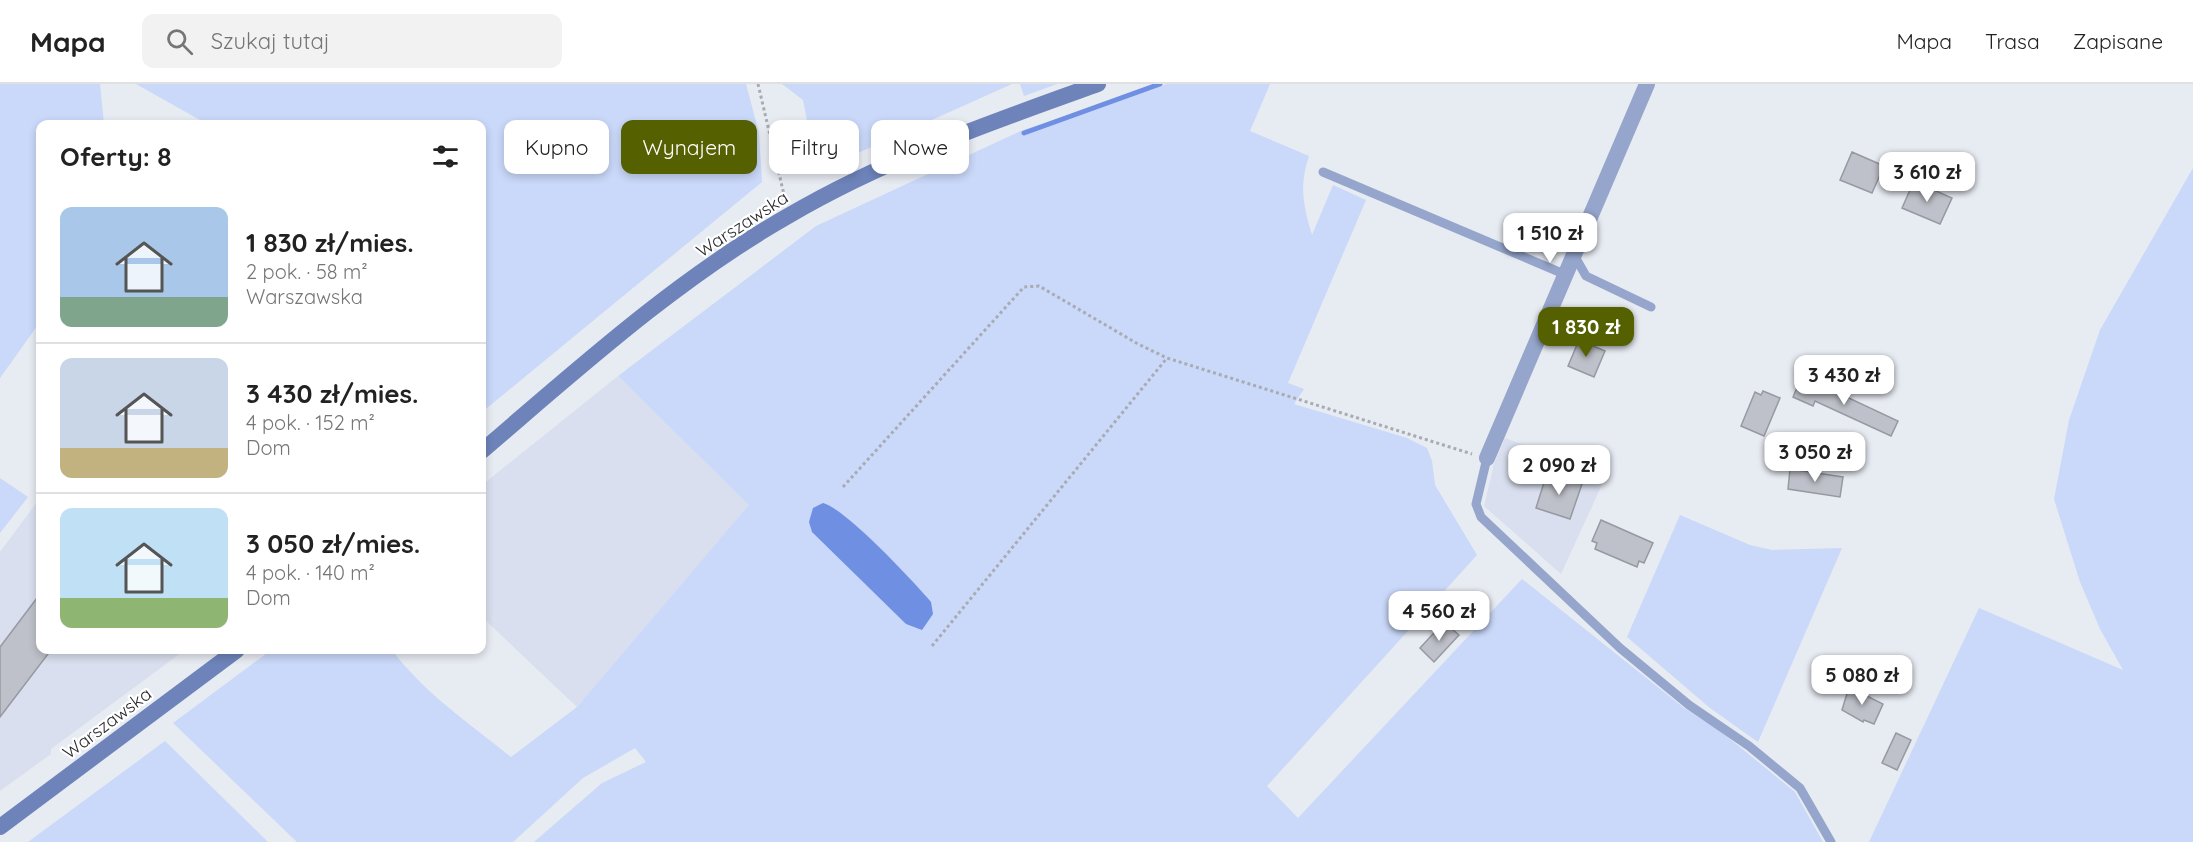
<!DOCTYPE html>
<html lang="pl">
<head>
<meta charset="utf-8">
<style>
  body { margin:0; font-family:Quicksand,sans-serif; background:#f2f2f2; color:#222; height:100vh; display:flex; flex-direction:column; font-size:22px; white-space:nowrap }
  * { box-sizing:border-box; margin:0 }
  p { font-size:20px; color:#767676 }
  .icon { flex:none; width:33px; height:33px; fill:none; stroke:currentColor; stroke-width:2; stroke-linecap:round; stroke-linejoin:round }
  .map { position:relative; flex:1; overflow:hidden }
  .details { position:absolute; left:36px; top:36px; width:450px; height:534px; display:flex; flex-direction:column; background:#fff; border-radius:12px; box-shadow:0 3px 9px #0003 }
  .details>* { flex:none }
  .guide { position:absolute; left:504px; top:36px; width:570px; height:54px; display:flex; gap:12px }
  .price { position:absolute; translate:-50% -51px; padding:0 14px; border-radius:12px; background:#fff; color:#222; font-size:20px; line-height:39px; filter:drop-shadow(0 2px 3px #0008) }
  .price::after { content:''; position:absolute; left:50%; top:36px; width:18px; height:14px; margin-left:-9px; background:inherit; clip-path:polygon(0 0,100% 0,50% 100%) }
  .price.active { background:#556000; color:#fff }
  ul { padding:0; list-style:none }
  li { display:flex; align-items:center; gap:18px; height:150px; padding:0 24px }
  li+li { border-top:2px solid #e0e0e0 }
  li span { display:grid; place-items:center; flex:none; width:168px; height:120px; border-radius:12px; color:#555 }
  li>.icon { margin-inline-start:auto }
  span .icon { width:72px; height:72px; fill:#fffc; stroke-width:1 }
  li b { font-size:26px }
  h2 { display:flex; justify-content:space-between; align-items:center; height:72px; padding:0 24px; font-size:26px }
  .pill { padding:0 21px; border-radius:12px; background:#fff; box-shadow:0 3px 9px #0003; font-size:21px; line-height:54px }
  .pill.active { background:#556000; color:#fff }
  header { display:flex; align-items:center; gap:36px; box-sizing:border-box; height:84px; padding:0 30px; background:#fff; border-bottom:2px solid #e0e0e0 }
  header strong { font-size:28px }
  nav { display:flex; gap:33px; margin-inline-start:auto; font-size:21px }
  .search { width:420px; height:54px; background:#f2f2f2; display:flex; align-items:center; gap:15px; box-sizing:border-box; padding:0 21px; border-radius:12px; color:#767676; font-size:22px }
  .map>svg:first-child { display:block }
</style>
</head>
<body>
<header>
<strong>Mapa</strong>
<div class="search"><svg class="icon" aria-label="search" viewBox="0 0 24 24"><circle cx="10" cy="10" r="6"/><path d="M15 15l6 6"/></svg>Szukaj tutaj</div>
<nav><a>Mapa</a><a>Trasa</a><a>Zapisane</a></nav>
</header>
<div class="map">
<svg width="2193" height="758" viewBox="0 0 2193 758">
  <rect width="100%" height="100%" fill="#e7ebf2"/>
  <path fill="#d9dfee" d="M618 292 750 421 577 623 482 533V401Z
    M1505 354 1606 392 1561 490 1484 422 1494 380Z
    M40 414V566H185L51 665V670L0 707V468Z"/>
  <path fill="#cad8f9" d="M0 0H100L104 40H40V238L0 294Z
    M136 0H746L759 49 762 98 482 328V40H207Z
    M782 0H1012L858 69 830 57 808 41 803 16Z
    M1020 0H1057L1024 12Z
    M1167 0H1270L1250 47 1309 72C1299 102 1303 121 1312 151L1333 101 1366 116 1288 299 1304 305 1294 320 1407 354 1427 364 1432 377 1435 401 1477 471 1267 702 1298 734 1522 495 1684 624 1719 646 1795 708 1823 758H534L602 699 646 678 635 664 583 694 513 758H297L173 639 271 566H392C425 610 469 639 511 673L577 623 749 421 618 292 816 142 1023 46Z
    M2193 84V758H1869L1979 524 2123 586 2100 545 2080 498 2054 415 2069 336 2100 246Z
    M0 394 28 413 0 449Z
    M1680 431 1750 461 1772 466 1842 464 1758 658 1710 624 1627 553Z
    M165 657 268 758H28Z"/>
  <path fill="#6f8fe2" d="M823 419C846 425 913 497 931 518L933 530 922 546 906 540 812 448 809 438 813 424Z"/>
  <g fill="none" stroke-linecap="round" stroke-linejoin="round">
    <path stroke="#6f8fe2" stroke-width="5" d="M1024 49 1160 0"/>
  </g>
  <path fill="#bec1c9" stroke="#9699a1" stroke-width="1.5" d="M1852 68 1884 82 1872 109 1840 96Z
    M1914 97 1952 114 1940 140 1902 124Z
    M1579 256 1605 267 1594 293 1568 282Z
    M1802 292 1898 337 1891 352 1815 317 1813 322 1793 313Z
    M1763 307 1780 314 1764 352 1741 342 1755 308 1761 311Z
    M1790 385 1843 393 1840 413 1788 405Z
    M1547 389 1582 400 1570 435 1536 424Z
    M1601 436 1653 459 1644 479 1639 477 1637 483 1595 465 1597 459 1592 457Z
    M40 510V566H51L0 633V563Z
    M1444 538 1459 551 1434 578 1420 564Z
    M1849 603 1883 620 1874 640 1864 636 1863 638 1842 626Z
    M1896 649 1911 656 1897 686 1882 679Z"/>
  <g fill="none" stroke-linecap="round" stroke-linejoin="round">
    <path stroke="#a8abb1" stroke-width="3" stroke-dasharray="3 3" stroke-linecap="butt" d="M758 0 785 115
      M843 403 1024 203 1039 202 1138 260 1167 274 1472 370
      M932 562 1167 274"/>
    <path stroke="#95a5cb" stroke-width="9" d="M1323 88 1564 190
      M1574 171 1586 192 1651 223
      M1487 374 1476 420 1481 433 1620 564 1689 621 1749 662 1800 704 1831 758"/>
    <path stroke="#95a5cb" stroke-width="16" d="M1487 374 1647 0"/>
    <path stroke="#6d83ba" stroke-width="16" d="M482 367C579 284 676 196 788 132 885 75 992 38 1098 0
      M0 743 237 566"/>
  </g>
  <g text-anchor="middle" dominant-baseline="central" stroke-width="4.5" stroke-linejoin="round" paint-order="stroke">
    <g font-size="18" fill="#2a2b2e" stroke="#fff">
      <text transform="translate(742 140) rotate(-33)">Warszawska</text>
      <text transform="translate(107 639) rotate(-37)">Warszawska</text>
    </g>
  </g>
</svg>
<b class="price" style="left:1927px;top:119px">3 610 zł</b>
<b class="price" style="left:1550px;top:180px">1 510 zł</b>
<b class="price active" style="left:1586px;top:274px">1 830 zł</b>
<b class="price" style="left:1844px;top:322px">3 430 zł</b>
<b class="price" style="left:1815px;top:399px">3 050 zł</b>
<b class="price" style="left:1559px;top:412px">2 090 zł</b>
<b class="price" style="left:1439px;top:558px">4 560 zł</b>
<b class="price" style="left:1862px;top:622px">5 080 zł</b>
<div class="guide">
<a class="pill">Kupno</a>
<a class="pill active">Wynajem</a>
<a class="pill">Filtry</a>
<a class="pill">Nowe</a>
</div>
<section class="details">
<h2>Oferty: 8<svg class="icon" aria-label="filters" viewBox="0 0 24 24"><path d="M4 7h16M4 17h16"/><circle cx="9" cy="7" r="2"/><circle cx="15" cy="17" r="2"/></svg></h2>
<ul>
<li><span style="background:linear-gradient(#a9c7e8 75%,#7fa58c 0)"><svg class="icon" aria-label="home" viewBox="0 0 24 24"><path d="M3 11l9-7 9 7M6 9v11h12V9"/></svg></span><div><b>1 830 zł/mies.</b><p>2 pok. · 58 m²</p><p>Warszawska</p></div></li>
<li><span style="background:linear-gradient(#c9d6e8 75%,#c2b280 0)"><svg class="icon" aria-label="home" viewBox="0 0 24 24"><path d="M3 11l9-7 9 7M6 9v11h12V9"/></svg></span><div><b>3 430 zł/mies.</b><p>4 pok. · 152 m²</p><p>Dom</p></div></li>
<li><span style="background:linear-gradient(#bfe0f5 75%,#8fb573 0)"><svg class="icon" aria-label="home" viewBox="0 0 24 24"><path d="M3 11l9-7 9 7M6 9v11h12V9"/></svg></span><div><b>3 050 zł/mies.</b><p>4 pok. · 140 m²</p><p>Dom</p></div></li>
</ul>
</section>
</div>
</body>
</html>
